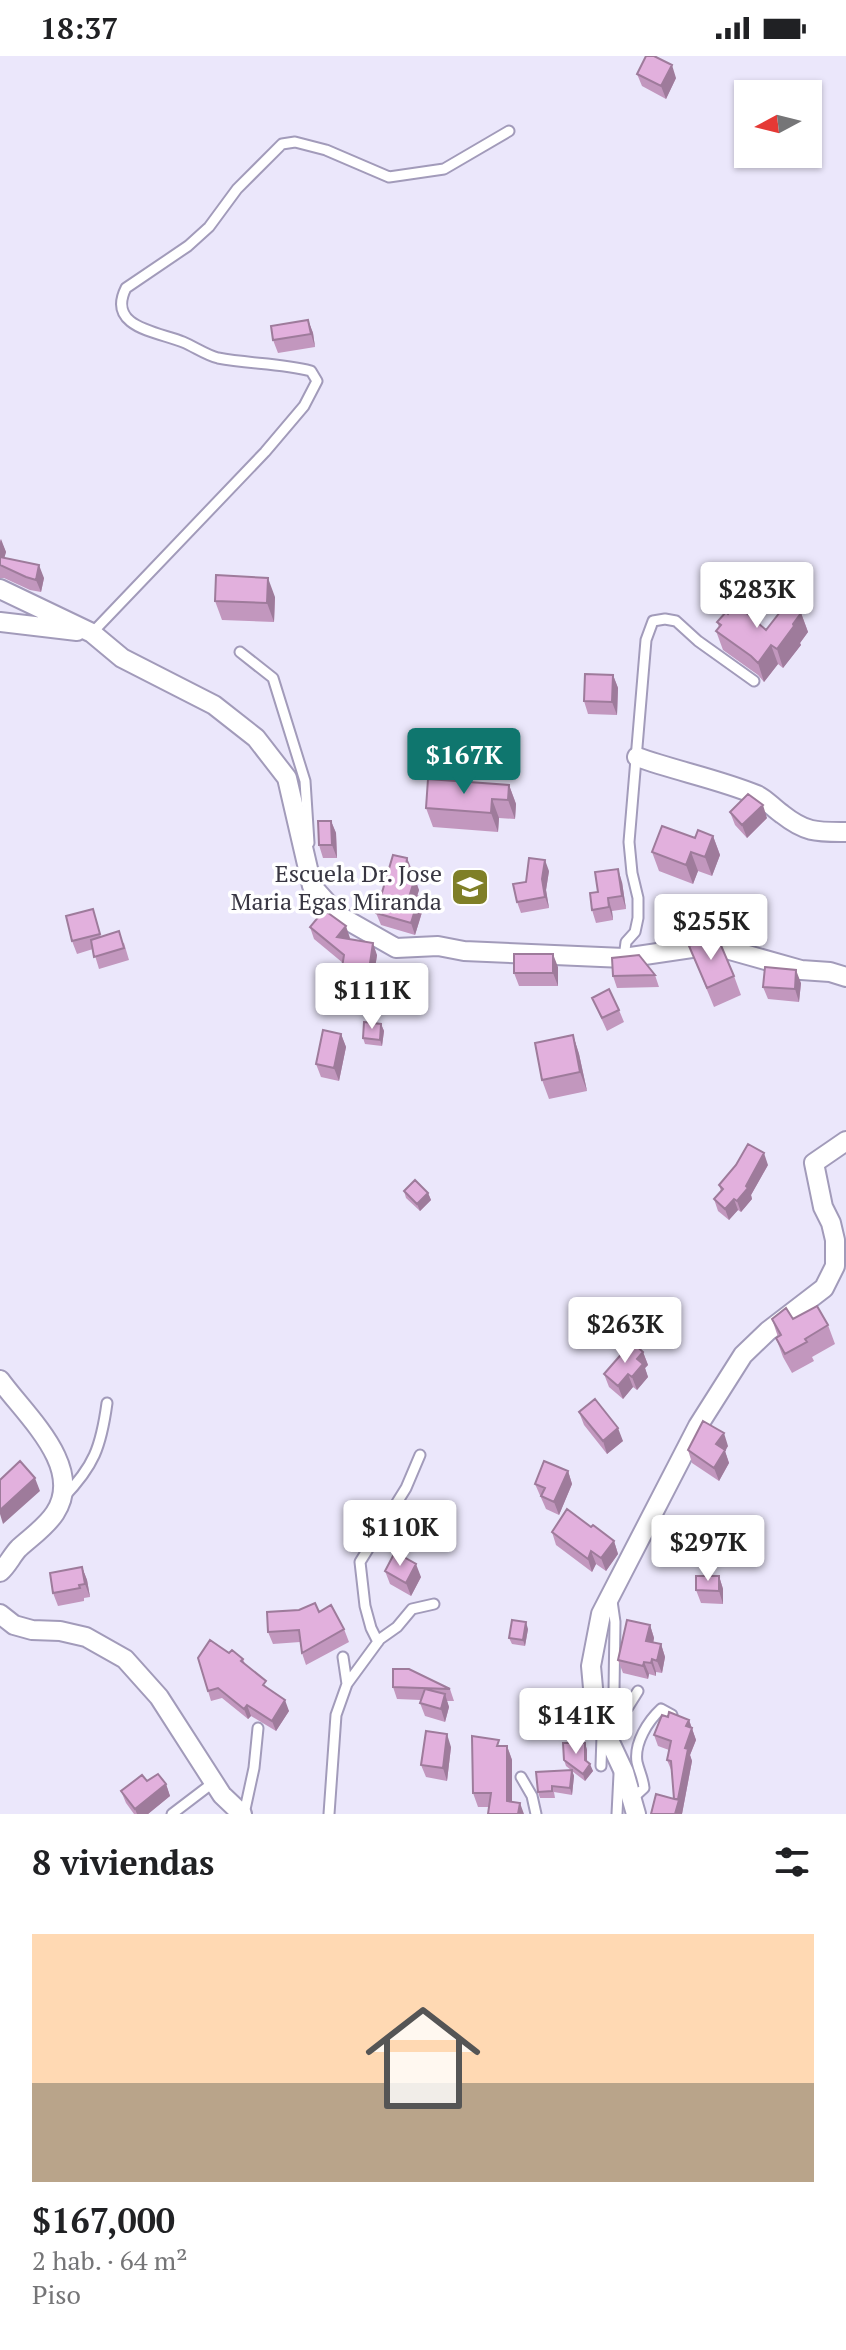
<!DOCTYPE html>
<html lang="es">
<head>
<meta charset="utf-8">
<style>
  body { margin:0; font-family:"PT Serif",serif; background:#f6f6f6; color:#202124; height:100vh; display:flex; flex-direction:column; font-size:30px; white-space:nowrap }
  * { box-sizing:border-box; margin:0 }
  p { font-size:26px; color:#757577 }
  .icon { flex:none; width:44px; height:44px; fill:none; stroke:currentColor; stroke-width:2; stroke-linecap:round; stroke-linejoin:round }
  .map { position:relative; height:1758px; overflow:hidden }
  .details { display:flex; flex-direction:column; background:#fff; flex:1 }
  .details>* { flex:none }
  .needle { width:52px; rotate:263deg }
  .fabs { position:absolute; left:734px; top:24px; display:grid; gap:16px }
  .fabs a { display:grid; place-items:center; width:88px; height:88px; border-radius:0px; background:#fff; box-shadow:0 2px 6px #0004; font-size:40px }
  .price { position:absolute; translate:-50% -68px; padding:0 18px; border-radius:8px; background:#fff; color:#222; font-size:26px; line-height:52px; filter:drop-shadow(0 2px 4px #0008) }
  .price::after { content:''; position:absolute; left:50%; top:48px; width:24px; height:18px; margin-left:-12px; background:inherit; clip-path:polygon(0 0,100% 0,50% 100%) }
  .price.selected { background:#0f766e; color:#fff }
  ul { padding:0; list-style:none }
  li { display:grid; align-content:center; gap:16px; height:424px; padding:0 32px }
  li+li { border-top:2px solid #e0e0e0 }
  li span { display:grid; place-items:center; height:248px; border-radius:0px; color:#555 }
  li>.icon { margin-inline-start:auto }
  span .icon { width:144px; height:144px; fill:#fffc; stroke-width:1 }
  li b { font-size:34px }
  h2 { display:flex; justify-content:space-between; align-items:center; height:96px; padding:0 32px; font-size:34px }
  .status { display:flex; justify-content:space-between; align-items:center; height:56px; padding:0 40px; background:#fff; direction:ltr }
  .status svg { height:22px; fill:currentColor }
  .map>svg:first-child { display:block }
</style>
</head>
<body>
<div class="status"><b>18:37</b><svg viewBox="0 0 49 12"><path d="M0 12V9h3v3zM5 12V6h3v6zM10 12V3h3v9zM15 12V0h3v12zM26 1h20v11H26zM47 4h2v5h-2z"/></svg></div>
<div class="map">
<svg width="846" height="1758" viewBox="0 0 846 1758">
  <rect width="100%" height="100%" fill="#ebe7fb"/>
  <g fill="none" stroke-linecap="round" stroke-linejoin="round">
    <defs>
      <path id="service" d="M92 577 265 396 304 350 317 325 311 315C281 307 249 308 218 302 206 299 195 291 183 286 159 276 106 272 126 232L188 190 209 171 237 133 282 88 295 86 326 94 389 121 444 113 509 75
        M240 596 273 622 305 725 309 787
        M624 902 626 886 635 876 638 862V842L632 817 629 786 646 584 653 565 665 563 676 565 698 585 754 625
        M63 1442C94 1410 101 1391 107 1347
        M612 1545 615 1566 614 1635 628 1651 638 1635
        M378 1586 371 1572 365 1550 360 1506 406 1432 420 1399
        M347 1628 380 1583 397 1571 412 1553 434 1548
        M601 1710 602 1680
        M521 1721 532 1740 536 1758
        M632 1743 644 1732C643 1722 639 1715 637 1706 634 1687 648 1665 661 1653L672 1659
        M172 1758 214 1726
        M244 1758 254 1712 258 1672
        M329 1758 336 1659 347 1628 343 1601
        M617 1758 619 1718"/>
      <path id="minor" d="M0 533 92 577 122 602 214 649 256 682 287 722 312 830 338 859 396 892 438 890 464 895 624 902 712 889 801 914 830 916 846 921
        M0 566 77 575
        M637 701C676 715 718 723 757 739 766 743 773 752 782 758 806 777 817 776 846 776
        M0 1324C26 1360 85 1411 55 1457 46 1471 31 1481 19 1492 12 1499 8 1509 0 1516
        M0 1558 14 1569 32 1574 60 1575 86 1581 125 1603 159 1641 222 1739 242 1758
        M636 1758 624 1716 595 1654 591 1610 601 1558 698 1370 743 1299 768 1275 824 1232 835 1210V1184L831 1167 823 1151 814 1107 846 1085"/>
    </defs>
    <use href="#service" stroke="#a29bba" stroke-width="13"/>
    <use href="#minor" stroke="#a29bba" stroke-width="22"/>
    <use href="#service" stroke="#fff" stroke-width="9"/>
    <use href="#minor" stroke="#fff" stroke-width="18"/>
  </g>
  <path fill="#c297be" d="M637 18 676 22 666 43 642 30Z
    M308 264 313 277 315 291 278 297 273 284Z
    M0 483 6 496 4 502 44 522 41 536 30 534 4 522H0Z
    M275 541 274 566 222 564 215 545Z
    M801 557 808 576 800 587 801 589 783 612 778 608 764 626 758 619 723 594 716 575 719 571 717 566 728 558 766 574Z
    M613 619 618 632 617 659 588 658 584 645Z
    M509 729 516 748 515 763 499 762 498 776 433 771 426 752Z
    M730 756 767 762 747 782 735 769Z
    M331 765 336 777 337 802H323L319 789Z
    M713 780 720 799 712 820 698 815 693 828 659 815 652 796 695 782Z
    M412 814 411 821 419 834 417 840 419 841 423 853 415 879 381 869 376 857Z
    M549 815 546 834 549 852 521 857 517 846Z
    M622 826 626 853 612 855 613 864 596 867 592 854 598 836Z
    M676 858 680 877 664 879 662 872Z
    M97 866 101 881 124 887 129 904 99 913 93 893 77 898 72 885Z
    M310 871 350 882 349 883 377 899 369 952 348 955 343 944V907L314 883Z
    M689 890 734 920 741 939 714 951Z
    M558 911V930H519L514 917Z
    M655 919 659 931 617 932 613 920Z
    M801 927 799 946 768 943 763 931Z
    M592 942 619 954 624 966 607 975Z
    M381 968 384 975 382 990 365 988 363 982Z
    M341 978 346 991 339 1025 321 1021 316 1008Z
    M573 979 579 998 587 1035 549 1043 542 1024Z
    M768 1109 751 1139 752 1143 741 1156 738 1154 729 1164 718 1155 714 1143 721 1135 719 1129Z
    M404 1135 428 1137 431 1144 420 1155 406 1142Z
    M772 1263H793L828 1269 835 1288 812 1301 814 1305 792 1317 783 1301 776 1282 778 1281Z
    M643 1296 648 1309 645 1312 648 1321 637 1334 633 1331 623 1343 609 1331 604 1318Z
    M579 1356 623 1385 607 1398 584 1369Z
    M728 1390 725 1395 729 1407 719 1425 692 1407 688 1394Z
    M568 1415 572 1428 559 1459 546 1453 535 1428Z
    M591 1471 614 1485 618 1498 606 1515 596 1508 592 1516 556 1489 552 1476Z
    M82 1511 87 1524 90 1541 84 1542V1545L58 1550 53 1537Z
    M385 1515 421 1521 411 1540 390 1528Z
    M719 1520 723 1533V1548L701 1547 696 1534Z
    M299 1554 319 1556 344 1573 349 1586 306 1609 302 1597 300 1586 273 1588 268 1576Z
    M650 1569 654 1582 653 1587 661 1588 665 1601 662 1617 656 1616V1620L649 1618 648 1623 623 1617 618 1604Z
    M528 1573 525 1590 512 1588 509 1582Z
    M229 1597 243 1603 245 1608 289 1655 276 1675 251 1660 248 1663 222 1642 211 1645 208 1635Z
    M393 1631 450 1633 454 1645H447L449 1651 445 1666 425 1660 420 1647 421 1644 397 1643Z
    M668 1661 689 1664 696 1684 690 1699 692 1705 682 1758H651L674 1743 672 1716 667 1704 669 1694 658 1690 654 1679Z
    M585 1687 587 1694V1705L593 1715 585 1725 572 1715 574 1720 572 1739 554 1736 555 1742H540L538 1736 571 1714 566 1710 564 1704Z
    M501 1690H507L512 1704V1745L489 1751H478L473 1737Z
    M451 1691 447 1725 426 1721 421 1709Z
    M147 1725 166 1728 170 1740 148 1758H134L126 1747 121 1735Z"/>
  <path fill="#9e7b9b" d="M672 9 676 22 666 43 661 30Z
    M308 264 313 277 315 291 311 278Z
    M1 483 6 496 2 510 0 509V487Z
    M39 509 44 522 41 536 36 524Z
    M268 522 275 541 274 566 267 547Z
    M801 557 808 576 800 587 801 589 783 612 777 593Z
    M771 589 778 608 764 626 758 607Z
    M613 619 618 632 617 659 612 646Z
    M509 729 516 748 515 763 508 744Z
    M492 743 499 762 498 776 491 757Z
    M763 749 767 762 747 782 742 769Z
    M331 765 336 777 337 802 332 789Z
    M713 780 720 799 712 820 705 801Z
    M691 796 698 815 693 828 686 809Z
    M407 802 412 814 410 831 405 819Z
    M545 804 549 815 546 834 549 852 545 841 542 823Z
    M618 813 622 826 626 853 622 840Z
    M415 822 419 834 414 850 410 838Z
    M419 841 423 853 415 879 411 867Z
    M608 842 612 855 613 864 609 851Z
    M346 870 350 882 341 893 337 881Z
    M373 887 377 899 369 952 365 941Z
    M553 898 558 911V930L553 917Z
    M796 914 801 927 799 946 795 933Z
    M381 968 384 975 382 990 380 984Z
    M341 978 346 991 339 1025 334 1012Z
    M573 979 579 998 587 1035 580 1016Z
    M764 1097 768 1109 751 1139 752 1143 741 1156 737 1145Z
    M428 1137 431 1144 420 1155 417 1148Z
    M734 1143 738 1154 729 1164 725 1153Z
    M643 1296 648 1309 645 1312 648 1321 637 1334 632 1321 637 1303Z
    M628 1318 633 1331 623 1343 618 1330Z
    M618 1372 623 1385 607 1398 603 1385Z
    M724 1377 728 1390 725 1395 729 1407 719 1425 714 1412 716 1388Z
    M568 1415 572 1428 559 1459 554 1446Z
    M35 1422 40 1435 3 1468 0 1458V1454Z
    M614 1485 618 1498 606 1515 601 1502Z
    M591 1495 596 1508 592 1516 588 1503Z
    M416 1508 421 1521 411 1540 406 1527Z
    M82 1511 87 1524 90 1541 85 1528Z
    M719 1520 723 1533V1548L719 1535Z
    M526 1566 528 1573 525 1590 523 1584Z
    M650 1569 654 1582 651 1598 646 1585Z
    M661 1588 665 1601 662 1617 657 1605Z
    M652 1603 656 1616V1620L651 1607Z
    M644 1606 649 1618 648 1623 643 1610Z
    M445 1638 449 1651 445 1666 441 1653Z
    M285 1644 289 1655 276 1675 272 1665Z
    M247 1649 251 1660 248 1663 244 1653Z
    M689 1664 696 1684 690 1699 692 1705 682 1758H675L685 1692 686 1670Z
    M447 1678 451 1691 447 1725 443 1712Z
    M585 1687 587 1694V1710L585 1704Z
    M507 1690 512 1704V1758L507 1745Z
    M590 1708 593 1715 585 1725 583 1718Z
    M572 1714 574 1720 572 1739 570 1732Z
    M166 1728 170 1740 148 1758H137L135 1753Z
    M520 1747 524 1758H518Z"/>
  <path fill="#e2b0dd" stroke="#9e7b9b" stroke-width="2" d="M646 0H654L672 9 661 30 637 18Z
    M308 264 311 278 273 284 271 270Z
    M0 501 39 509 36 524 26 521 0 509Z
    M216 519 268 522 267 547 215 545Z
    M787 547 801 557 793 568 794 570 777 593 771 589 758 607 751 600 716 575 721 569 717 566 726 556 728 558 736 548 766 574Z
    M585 618 613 619 612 646 584 645Z
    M428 723 509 729 508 744 492 743 491 757 426 752Z
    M748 738 763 749 742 769 730 756Z
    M318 765H331L332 789H319Z
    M662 770 695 782 698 774 713 780 705 801 691 796 686 809 652 796Z
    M393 799 407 802 405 819 415 822 410 838 419 841 411 867 376 857Z
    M529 802 545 804 542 823 545 841 517 846 513 828 526 826Z
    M618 813 622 840 608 842 609 851 592 854 590 837 598 836 595 816Z
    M93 853 100 878 72 885 66 860Z
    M324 854 346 870 337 881 373 887 365 941 343 944 340 924 344 899 310 871Z
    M676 858 678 870 662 872 660 860Z
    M119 875 124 892 94 901 91 884Z
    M706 883 720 887 734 920 707 932 689 890Z
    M514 898H553V917H514Z
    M639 899 655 919 613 920 612 902Z
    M765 911 796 914 795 933 763 931Z
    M609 933 619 954 602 962 592 942Z
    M364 966 381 968 380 984 363 982Z
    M323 974 341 978 334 1012 316 1008Z
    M573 979 580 1016 542 1024 535 987Z
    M748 1088 764 1097 746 1130 748 1132 737 1145 734 1143 725 1153 714 1143 723 1133 719 1129 736 1109Z
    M415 1124 428 1137 417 1148 404 1135Z
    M817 1250 828 1269 805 1283 807 1286 785 1298 776 1282 781 1279 772 1263 786 1252 793 1263Z
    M632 1286 643 1296 637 1303 643 1308 632 1321 628 1318 618 1330 604 1318Z
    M595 1343 618 1372 603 1385 579 1356Z
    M703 1365 724 1377 716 1388 725 1394 714 1412 688 1394Z
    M20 1405 35 1422 0 1454V1424Z
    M544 1405 568 1415 554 1446 541 1440 545 1432 535 1428Z
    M567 1453 591 1471 593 1469 614 1485 601 1502 591 1495 588 1503 552 1476Z
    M395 1496 416 1508 406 1527 385 1515Z
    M82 1511 85 1528 79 1529 80 1532 53 1537 50 1517Z
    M696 1520H719V1535L696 1534Z
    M315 1547 319 1556 331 1549 344 1573 302 1597 299 1574 268 1576 267 1556 299 1554Z
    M512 1564 526 1566 523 1584 509 1582Z
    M627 1564 650 1569 646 1585 661 1588 657 1605 652 1603 651 1607 644 1606 643 1610 618 1604Z
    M210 1584 229 1597 232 1594 243 1603 241 1605 266 1625 263 1629 285 1644 272 1665 247 1649 244 1653 218 1632 208 1635 198 1602Z
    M393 1613H409L450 1633 393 1631Z
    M425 1633 445 1638 441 1653 420 1647Z
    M669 1656 689 1664 686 1670 692 1672 685 1692 688 1693 678 1743H675L679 1744 675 1758H651L656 1738 674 1743 671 1705 667 1704 671 1685 654 1679 662 1659 668 1661Z
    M426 1675 447 1678 443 1712 421 1709Z
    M472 1680 499 1684 497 1690H507V1745L520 1747 518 1758H488L491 1737H473Z
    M563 1687H585V1704L590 1708 583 1718 564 1704Z
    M572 1714 570 1732 552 1730V1735L538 1736 536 1716Z
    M158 1718 166 1728 135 1753 121 1735 142 1719 147 1725Z"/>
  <defs>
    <symbol id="school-square" viewBox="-11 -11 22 22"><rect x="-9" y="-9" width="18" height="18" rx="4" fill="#7f7f27" stroke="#fff"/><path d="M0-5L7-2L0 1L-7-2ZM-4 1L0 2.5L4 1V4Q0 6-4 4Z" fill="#fff"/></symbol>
  </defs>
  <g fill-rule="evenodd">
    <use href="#school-square" x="448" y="809" width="44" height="44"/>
  </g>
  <g text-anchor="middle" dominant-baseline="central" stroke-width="7" stroke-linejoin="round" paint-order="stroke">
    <g font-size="24" fill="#383642" stroke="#fff" text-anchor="end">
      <text x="442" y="817">Escuela Dr. Jose<tspan x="442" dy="28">Maria Egas Miranda</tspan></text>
    </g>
  </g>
</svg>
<div class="fabs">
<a><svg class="needle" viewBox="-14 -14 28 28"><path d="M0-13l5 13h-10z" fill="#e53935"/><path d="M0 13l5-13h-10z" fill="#757577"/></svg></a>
</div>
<b class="price" style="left:757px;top:574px">$283K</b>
<b class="price selected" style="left:464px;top:740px">$167K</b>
<b class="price" style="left:711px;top:906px">$255K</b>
<b class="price" style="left:372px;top:975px">$111K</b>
<b class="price" style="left:625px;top:1309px">$263K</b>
<b class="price" style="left:400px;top:1512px">$110K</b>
<b class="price" style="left:708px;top:1527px">$297K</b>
<b class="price" style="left:576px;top:1700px">$141K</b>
</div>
<section class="details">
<h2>8 viviendas<svg class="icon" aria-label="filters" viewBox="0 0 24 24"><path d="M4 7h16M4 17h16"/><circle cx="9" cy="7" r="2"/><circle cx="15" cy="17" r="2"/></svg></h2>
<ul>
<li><span style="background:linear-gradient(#ffd9b3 60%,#b9a48a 0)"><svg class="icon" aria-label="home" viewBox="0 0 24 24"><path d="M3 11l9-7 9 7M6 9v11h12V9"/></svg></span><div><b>$167,000</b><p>2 hab. · 64 m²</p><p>Piso</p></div></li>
</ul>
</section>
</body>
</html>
